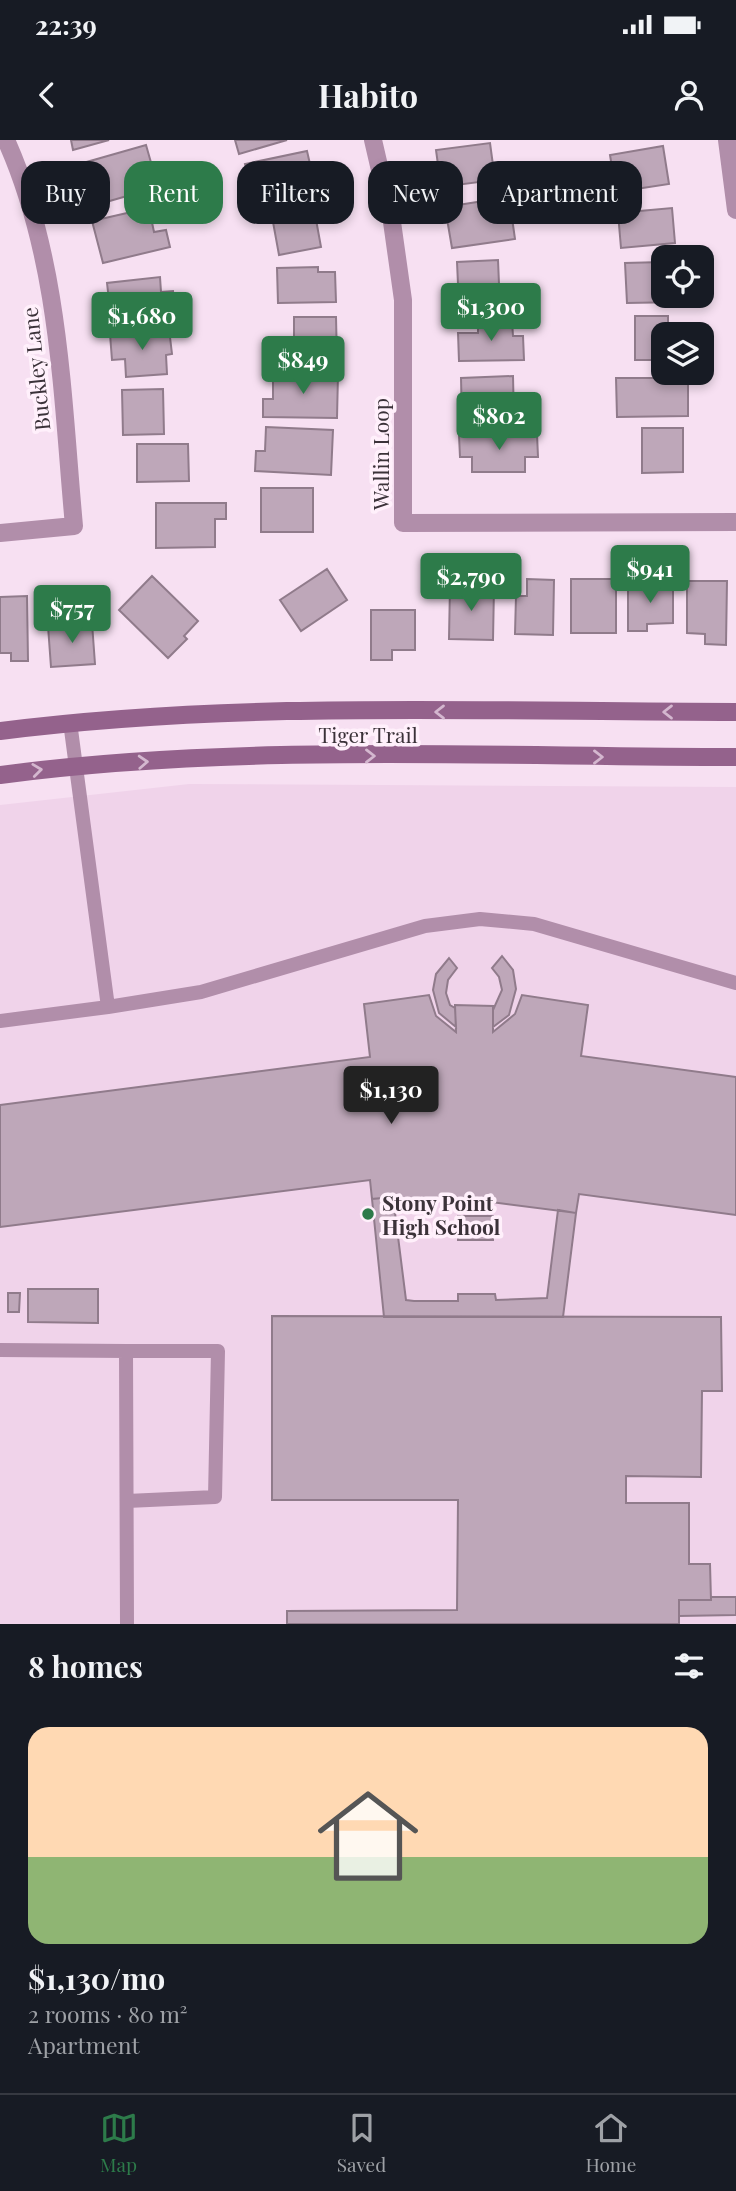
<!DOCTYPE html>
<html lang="en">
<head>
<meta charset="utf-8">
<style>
  body { margin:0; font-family:"Playfair Display",serif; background:#242831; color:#f1f3f6; height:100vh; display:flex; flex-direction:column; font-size:26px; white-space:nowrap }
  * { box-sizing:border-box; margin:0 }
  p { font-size:23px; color:#9ea1a6 }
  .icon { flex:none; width:38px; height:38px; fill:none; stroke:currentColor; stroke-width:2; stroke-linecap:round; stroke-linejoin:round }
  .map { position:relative; height:1484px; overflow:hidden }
  .panel { display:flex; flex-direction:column; background:#171b24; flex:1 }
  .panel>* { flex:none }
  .banner { position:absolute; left:21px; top:21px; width:695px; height:63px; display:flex; gap:14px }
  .controls { position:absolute; left:651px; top:105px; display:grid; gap:14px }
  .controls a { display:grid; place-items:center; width:63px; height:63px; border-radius:14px; background:#171b24; box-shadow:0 4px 10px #0003; font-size:35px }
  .price { position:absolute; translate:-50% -60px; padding:0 16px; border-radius:7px; background:#2d7b4a; color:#fff; font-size:23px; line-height:46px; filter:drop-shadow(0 2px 4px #0008) }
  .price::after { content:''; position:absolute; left:50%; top:42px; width:21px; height:16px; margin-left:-10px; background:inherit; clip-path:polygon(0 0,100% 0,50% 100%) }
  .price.selected { background:#222; color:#fff }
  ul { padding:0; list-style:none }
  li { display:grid; align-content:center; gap:14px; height:371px; padding:0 28px }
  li+li { border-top:2px solid #363941 }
  li span { display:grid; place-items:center; height:217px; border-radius:21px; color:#555 }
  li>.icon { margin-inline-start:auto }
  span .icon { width:126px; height:126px; fill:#fffc; stroke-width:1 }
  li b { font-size:30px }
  h2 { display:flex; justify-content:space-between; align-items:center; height:84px; padding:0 28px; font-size:30px }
  .pill { padding:0 24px; border-radius:21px; background:#171b24; box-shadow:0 4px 10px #0003; font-size:24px; line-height:63px }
  .pill.selected { background:#2d7b4a; color:#fff }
  .status { display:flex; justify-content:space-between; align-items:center; height:49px; padding:0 35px; background:#171b24; direction:ltr }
  .status svg { height:19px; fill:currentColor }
  header { display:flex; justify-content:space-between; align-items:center; height:91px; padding:0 28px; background:#171b24; font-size:32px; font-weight:700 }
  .tabs { display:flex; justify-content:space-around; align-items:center; height:98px; border-top:2px solid #363941; background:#171b24; font-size:19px; color:#9ea1a6 }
  .tabs a { display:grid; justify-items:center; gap:4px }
  .tabs .selected { color:#2d7b4a }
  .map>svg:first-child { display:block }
</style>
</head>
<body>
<div class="status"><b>22:39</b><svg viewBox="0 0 49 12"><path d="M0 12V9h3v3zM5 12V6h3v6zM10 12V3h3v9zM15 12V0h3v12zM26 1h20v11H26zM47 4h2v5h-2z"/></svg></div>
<header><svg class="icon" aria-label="back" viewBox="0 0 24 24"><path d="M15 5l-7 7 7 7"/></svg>Habito<svg class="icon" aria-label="person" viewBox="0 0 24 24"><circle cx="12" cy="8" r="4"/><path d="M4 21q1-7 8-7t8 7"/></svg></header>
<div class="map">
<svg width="736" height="1484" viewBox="0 0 736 1484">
  <rect width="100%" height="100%" fill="#f7e0f2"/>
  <path fill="#f0d3ea" d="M189 644 736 647V1484H0V665Z"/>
  <path fill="#bea7b9" stroke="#907b8b" stroke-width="2" d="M71 0H109L73 10Z
    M235 0H287L239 14Z
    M490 3 495 40 441 47 436 10Z
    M146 5 158 47 89 67 76 25Z
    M663 6 669 44 616 52 610 15Z
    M307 11 315 46 264 58 260 42 250 45 245 24Z
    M509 57 515 99 452 108 445 67Z
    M313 63 321 107 279 115 271 71Z
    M149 68 154 92 166 90 170 107 103 123 92 81Z
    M672 68 675 103 621 108 618 73Z
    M498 120 499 144H509L510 164 459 166 457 122Z
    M663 122V156H681V162L627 163 625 123Z
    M318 127V132H335L336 162 278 163 277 128Z
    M160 137 161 152 173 151 175 171 111 178 107 143Z
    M635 176H668V192H682L663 194V220H635Z
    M294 177H336L337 221 288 222V205H294Z
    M512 181 513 196H523L524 220 459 221 458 193H478V182Z
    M169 189 172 214 166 215 167 234 126 237 125 219 112 220 110 194Z
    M273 234H338L337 278 263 277V259H273Z
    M513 236 514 281 462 282 461 238Z
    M616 238H688V276L617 277Z
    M163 249 164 294 123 295 122 250Z
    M266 287 333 290 331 335 255 331 256 311H265Z
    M642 288H683V332L642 333Z
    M537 294 538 317H525V332H472V317H460L459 295Z
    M137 304H188L189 341 137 342Z
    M261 348H313V392H261Z
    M156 363H226V379H215V407L156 408Z
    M327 429 347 460 301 491 280 460Z
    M152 436 198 481 184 496 187 499 168 518 119 470Z
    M527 439 554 440 553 495 515 494 516 456H527Z
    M571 439H616V493H571Z
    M687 441H727L726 505 705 504V494L687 493Z
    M628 443H673V483L647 484V491H628Z
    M450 446 494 447 493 500 449 499Z
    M27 456 28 521H11V513H0V457Z
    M371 470H415V510H392V520H371Z
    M92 483 95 524 51 527 48 486Z
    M502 816 513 830 516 849 509 875 493 887V870L502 850 499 837 492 828Z
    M449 818 457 828 448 840 446 853 450 865 455 868 456 887 439 873 433 850 436 834Z
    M429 855 436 876 456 892 455 865 493 866V892L515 874 522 855 588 865 581 916 736 937V1075L579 1054 576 1073 491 1062 467 1065 454 1063 453 1056 394 1064 393 1057 372 1059 370 1040 0 1087V965L370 917 364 864Z
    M393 1057 406 1160 414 1161H458V1154H495L496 1160 547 1158 558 1070 576 1073 563 1177H384L372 1059Z
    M458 1076H493V1100H458Z
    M28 1149H98V1183L28 1182Z
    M8 1153H20L19 1172H8Z
    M272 1176 721 1177 722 1251H702L701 1337 626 1336V1363H689V1424H710L711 1460H679V1484H287V1471L457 1470 458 1360H272Z
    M711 1457H736V1475L679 1476V1460H711Z"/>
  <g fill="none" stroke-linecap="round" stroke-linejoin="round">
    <path stroke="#b18eaa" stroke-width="14" d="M70 582 108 867 201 852 425 786 480 779 534 784 736 843
      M0 881 108 867
      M0 1210 126 1211 127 1484
      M126 1211H218L215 1357 127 1361"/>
    <path stroke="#b18eaa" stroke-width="18" d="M373 0 392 82 403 160V383L736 382
      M727 0 736 70
      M0 393 74 386C62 257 60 120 6 0"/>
    <path stroke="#94628c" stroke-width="18" d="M0 591C243 560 491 572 736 572
      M0 635C240 603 494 617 736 617"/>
  </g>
  <defs><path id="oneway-chevron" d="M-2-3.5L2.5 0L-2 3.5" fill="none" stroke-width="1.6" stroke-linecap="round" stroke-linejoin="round" transform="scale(1.75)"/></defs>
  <g stroke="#d4b7cf">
    <use href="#oneway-chevron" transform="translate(440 572) rotate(180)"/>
    <use href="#oneway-chevron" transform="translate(668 572) rotate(180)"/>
    <use href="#oneway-chevron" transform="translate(370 616)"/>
    <use href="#oneway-chevron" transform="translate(598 617)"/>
    <use href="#oneway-chevron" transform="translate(143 622) rotate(-3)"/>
    <use href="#oneway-chevron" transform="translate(37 630) rotate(-7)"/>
  </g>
  <circle fill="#2d7b4a" stroke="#fff0fb" stroke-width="2.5" cx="368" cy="1074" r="7"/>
  <g text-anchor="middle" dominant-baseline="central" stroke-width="7" stroke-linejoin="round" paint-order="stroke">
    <g font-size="21" fill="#3b3239" stroke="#fff0fb">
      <text transform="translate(35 229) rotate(-96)">Buckley Lane</text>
      <text transform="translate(380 314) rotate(-90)">Wallin Loop</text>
      <text x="368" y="594">Tiger Trail</text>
    </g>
    <g font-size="21" font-weight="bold" fill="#3b3239" stroke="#fff0fb" text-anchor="start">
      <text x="382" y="1062">Stony Point<tspan x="382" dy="24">High School</tspan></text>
    </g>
  </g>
</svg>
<div class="controls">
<a><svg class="icon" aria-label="locate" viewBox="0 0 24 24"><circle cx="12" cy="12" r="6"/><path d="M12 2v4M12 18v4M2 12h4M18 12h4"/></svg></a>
<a><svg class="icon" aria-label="layers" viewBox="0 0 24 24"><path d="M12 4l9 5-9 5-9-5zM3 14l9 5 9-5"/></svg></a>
</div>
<b class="price" style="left:491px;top:203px">$1,300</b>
<b class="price" style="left:142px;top:212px">$1,680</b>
<b class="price" style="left:303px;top:256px">$849</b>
<b class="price" style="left:499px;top:312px">$802</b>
<b class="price" style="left:650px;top:465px">$941</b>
<b class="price" style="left:471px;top:473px">$2,790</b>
<b class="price" style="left:72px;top:505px">$757</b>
<b class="price selected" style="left:391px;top:986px">$1,130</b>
<div class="banner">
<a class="pill">Buy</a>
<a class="pill selected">Rent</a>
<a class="pill">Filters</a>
<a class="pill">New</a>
<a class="pill">Apartment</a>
</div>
</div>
<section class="panel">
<h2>8 homes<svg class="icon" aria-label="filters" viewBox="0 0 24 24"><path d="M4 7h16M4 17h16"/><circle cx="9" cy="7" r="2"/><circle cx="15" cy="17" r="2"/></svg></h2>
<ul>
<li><span style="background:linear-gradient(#ffd9b3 60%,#8fb573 0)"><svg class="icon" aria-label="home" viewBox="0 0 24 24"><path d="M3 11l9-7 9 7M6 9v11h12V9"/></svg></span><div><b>$1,130/mo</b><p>2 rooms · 80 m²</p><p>Apartment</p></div></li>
</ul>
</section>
<nav class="tabs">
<a class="selected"><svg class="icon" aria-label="map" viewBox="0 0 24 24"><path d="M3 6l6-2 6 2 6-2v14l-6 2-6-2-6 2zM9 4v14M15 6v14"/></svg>Map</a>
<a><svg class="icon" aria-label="saved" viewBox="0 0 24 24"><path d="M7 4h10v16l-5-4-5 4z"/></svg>Saved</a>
<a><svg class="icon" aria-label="home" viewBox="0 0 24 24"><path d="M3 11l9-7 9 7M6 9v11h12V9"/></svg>Home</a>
</nav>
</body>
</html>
